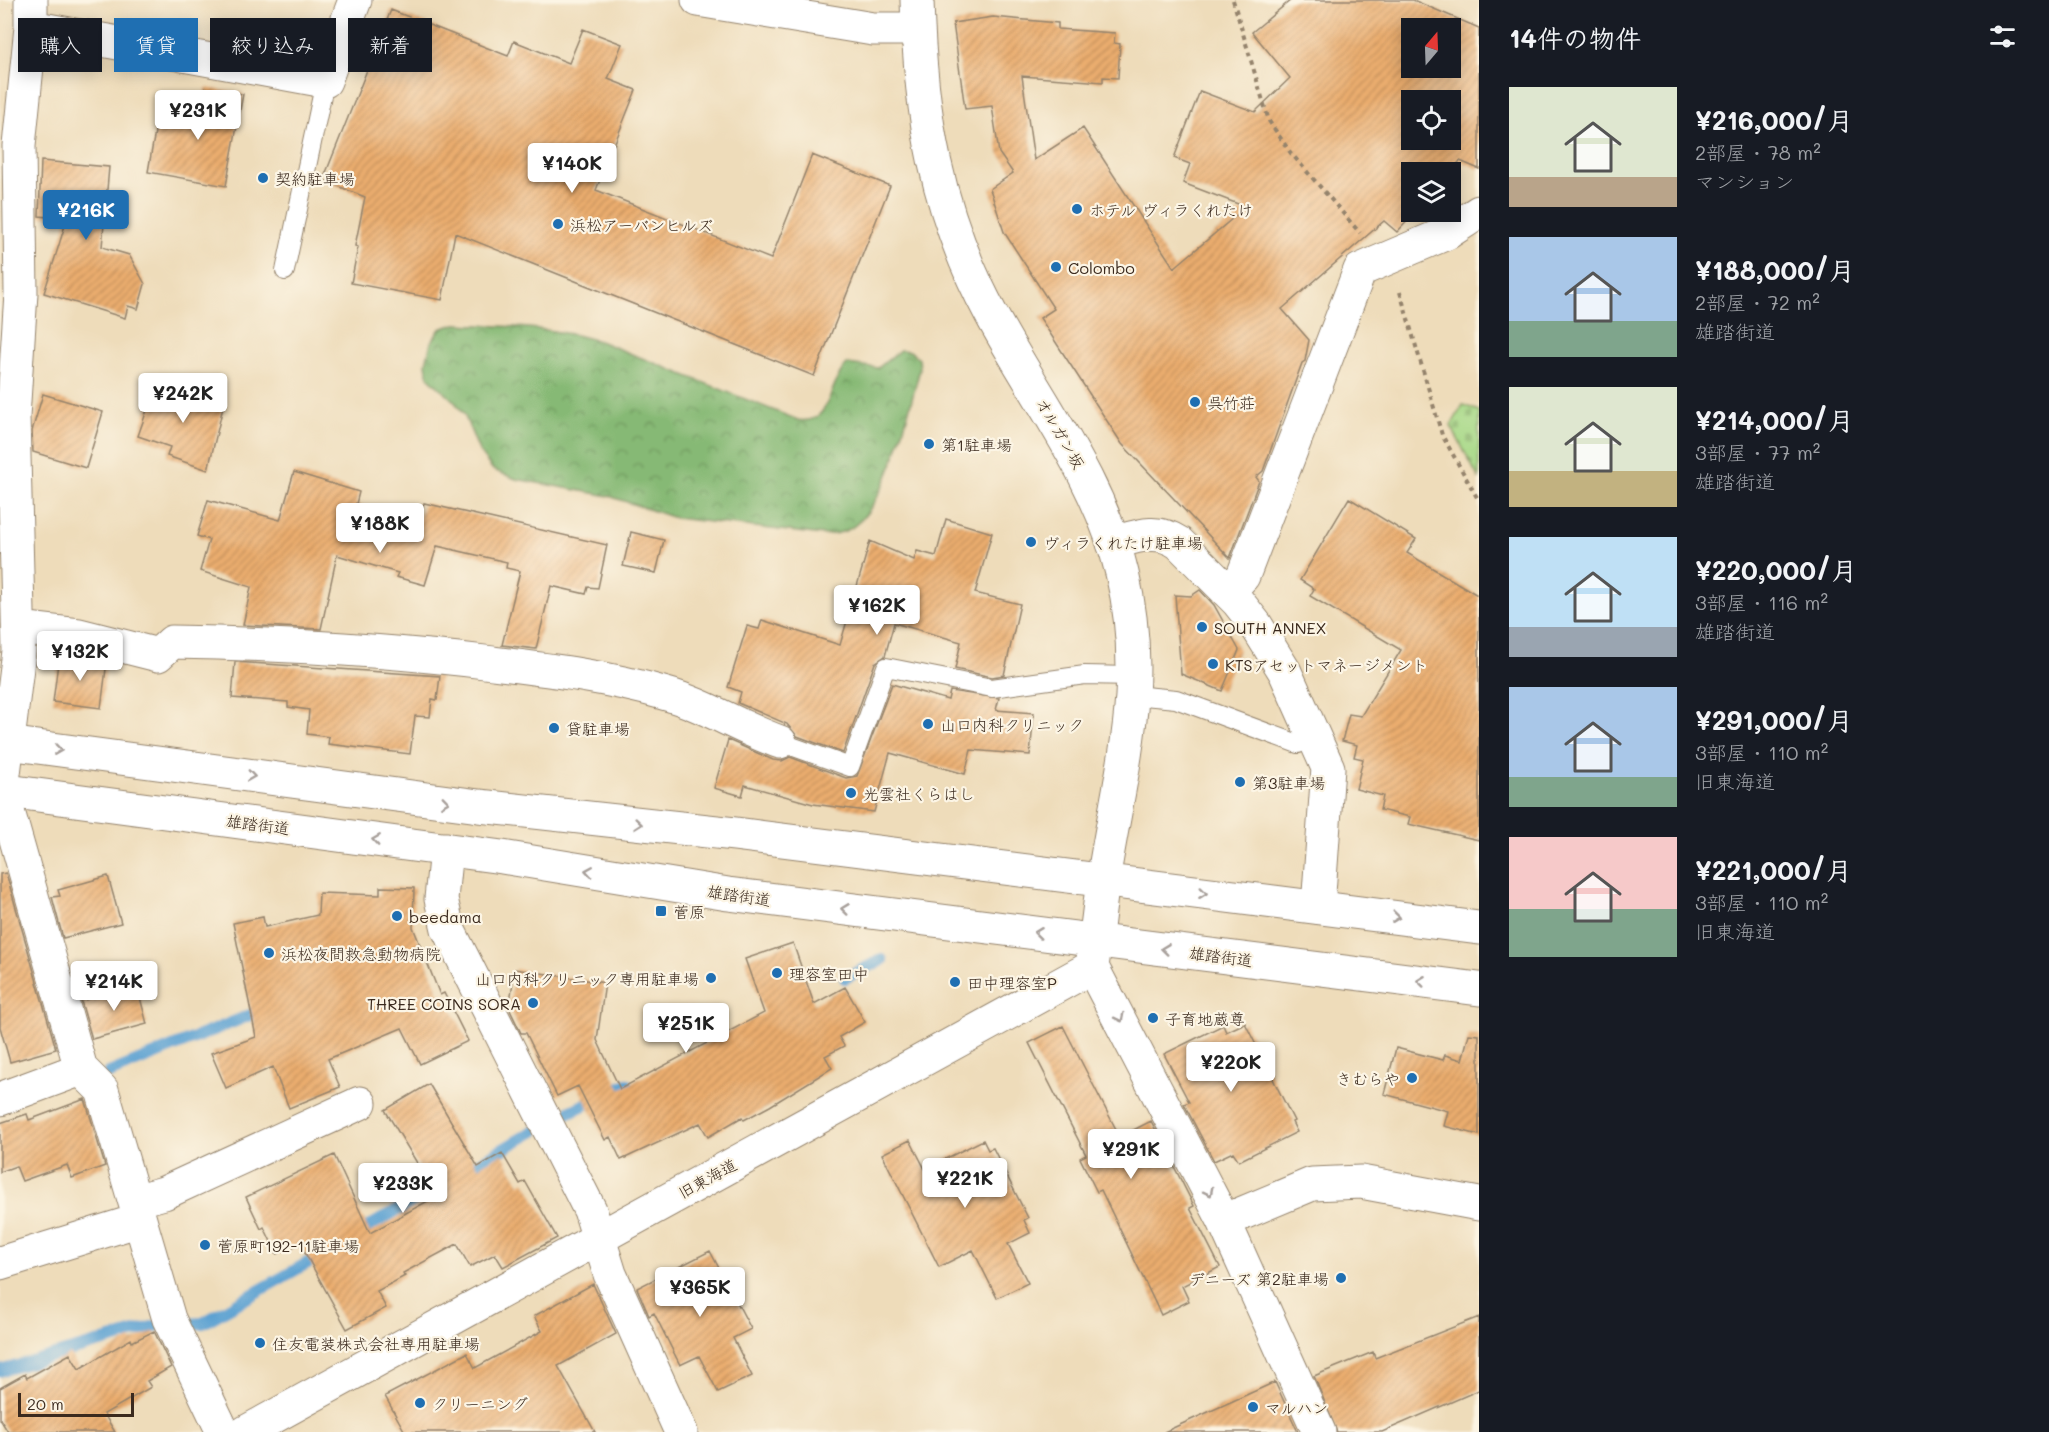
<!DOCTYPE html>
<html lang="ja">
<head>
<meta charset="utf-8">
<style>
  body { margin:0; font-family:Mali,"Klee One",sans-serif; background:#20242c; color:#f1f3f6; height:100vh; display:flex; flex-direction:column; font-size:22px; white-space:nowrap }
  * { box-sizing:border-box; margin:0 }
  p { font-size:20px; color:#9ea1a6 }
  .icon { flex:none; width:33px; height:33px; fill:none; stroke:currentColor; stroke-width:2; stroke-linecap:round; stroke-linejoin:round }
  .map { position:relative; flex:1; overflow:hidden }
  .sheet { display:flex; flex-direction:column; background:#171b24; width:570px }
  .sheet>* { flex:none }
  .top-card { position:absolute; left:18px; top:18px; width:570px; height:54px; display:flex; gap:12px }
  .needle { width:39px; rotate:19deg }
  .tools { position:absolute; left:1401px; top:18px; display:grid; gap:12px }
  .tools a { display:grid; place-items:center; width:60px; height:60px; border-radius:0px; background:#171b24; box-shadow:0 3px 15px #0003; font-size:30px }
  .scale { position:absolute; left:18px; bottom:15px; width:116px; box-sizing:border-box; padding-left:6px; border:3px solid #3b2a1e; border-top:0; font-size:16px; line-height:21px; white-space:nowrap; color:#3b2a1e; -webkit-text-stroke:4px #fcf5e5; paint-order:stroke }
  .price { position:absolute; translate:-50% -51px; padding:0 14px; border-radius:6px; background:#fff; color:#222; font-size:20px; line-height:39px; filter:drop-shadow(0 2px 3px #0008) }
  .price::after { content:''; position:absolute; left:50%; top:36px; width:18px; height:14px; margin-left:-9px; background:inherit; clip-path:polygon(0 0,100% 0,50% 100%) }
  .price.current { background:#1f6fb2; color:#fff }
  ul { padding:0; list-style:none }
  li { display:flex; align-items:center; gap:18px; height:150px; padding:0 30px }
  li span { display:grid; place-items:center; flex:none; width:168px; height:120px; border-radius:0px; color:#555 }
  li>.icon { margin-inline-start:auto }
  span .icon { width:72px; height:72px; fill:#fffc; stroke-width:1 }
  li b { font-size:26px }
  h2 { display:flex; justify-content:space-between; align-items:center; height:72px; padding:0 30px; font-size:26px }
  .tag { padding:0 21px; border-radius:0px; background:#171b24; box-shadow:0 3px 15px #0003; font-size:21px; line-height:54px }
  .tag.current { background:#1f6fb2; color:#fff }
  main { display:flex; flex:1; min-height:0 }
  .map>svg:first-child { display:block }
</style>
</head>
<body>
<main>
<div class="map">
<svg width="1479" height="1432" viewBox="0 0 1479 1432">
  <defs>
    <pattern id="forest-crowns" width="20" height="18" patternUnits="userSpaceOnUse" patternTransform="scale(1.5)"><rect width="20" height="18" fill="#86b974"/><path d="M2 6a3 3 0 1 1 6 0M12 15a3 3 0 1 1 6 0" fill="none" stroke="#6f975f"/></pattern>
    <pattern id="cemetery-stones" width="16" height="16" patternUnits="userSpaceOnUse" patternTransform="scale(1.5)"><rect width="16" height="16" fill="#a8d988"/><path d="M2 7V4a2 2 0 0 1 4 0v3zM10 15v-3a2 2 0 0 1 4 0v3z" fill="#92ba75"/></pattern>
    <pattern id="building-hatch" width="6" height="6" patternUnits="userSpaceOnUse" patternTransform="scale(1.5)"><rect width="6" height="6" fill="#ebad6e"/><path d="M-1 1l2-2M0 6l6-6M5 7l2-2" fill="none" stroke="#c08d5a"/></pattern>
  </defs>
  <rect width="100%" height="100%" fill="#fcf5e5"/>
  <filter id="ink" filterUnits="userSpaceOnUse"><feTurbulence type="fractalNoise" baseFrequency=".0167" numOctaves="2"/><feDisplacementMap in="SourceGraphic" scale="12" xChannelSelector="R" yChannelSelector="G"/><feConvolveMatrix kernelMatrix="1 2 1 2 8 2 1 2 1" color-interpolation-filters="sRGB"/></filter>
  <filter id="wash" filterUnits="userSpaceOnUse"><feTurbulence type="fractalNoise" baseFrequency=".008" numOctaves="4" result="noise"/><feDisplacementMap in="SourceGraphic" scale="24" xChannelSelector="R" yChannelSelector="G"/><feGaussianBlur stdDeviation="1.35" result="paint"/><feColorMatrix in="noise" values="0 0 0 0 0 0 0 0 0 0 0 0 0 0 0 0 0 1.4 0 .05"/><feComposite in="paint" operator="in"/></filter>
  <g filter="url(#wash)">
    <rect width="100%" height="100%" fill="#eedcba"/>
    <path fill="url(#forest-crowns)" stroke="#607249" stroke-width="1.5" d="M456 324C505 326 552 327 599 341L798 420C832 426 828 382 847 364L878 368 900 350 910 351 919 359 920 369C909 408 886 520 842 532 836 534 829 534 824 535L675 518 609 496 516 479 493 470 480 453 464 414 454 401 428 377 426 363 431 343 440 329Z"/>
    <path fill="url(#cemetery-stones)" stroke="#728253" stroke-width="1.5" d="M1463 405 1479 411V479L1451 426Z"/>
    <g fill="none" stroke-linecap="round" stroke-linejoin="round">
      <path stroke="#5da2d2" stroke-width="12" d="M845 978 882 960
        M109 1073 265 1009
        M559 1117 627 1084
        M462 1173 534 1131
        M353 1236 447 1181
        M187 1324 203 1323 323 1254
        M0 1371 156 1326"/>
    </g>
    <g id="blocks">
      <path fill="url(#building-hatch)" fill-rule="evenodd" d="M1291 0H1413L1479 28V169L1460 161 1450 172H1412V212H1416L1397 232 1384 221 1282 309 1309 340 1305 361 1302 363 1263 471 1256 477 1259 481 1230 558 1122 444 1040 318 1054 309 1004 232 990 189 1013 173 999 153 992 106 965 109 953 23 993 17 1058 23V29L1115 33 1114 43 1120 44 1118 78 1103 77V82L1022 76 1034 160 1083 128 1174 268 1246 207 1183 183 1190 164 1174 158 1200 91 1255 112 1290 78 1252 32ZM1412 28H1450V68H1412ZM1412 100H1450V140H1412Z
        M391 10 508 56 514 41 569 63 583 29 622 44 608 79 636 90 596 190 771 259 812 155 890 186 814 376 455 233 442 300 351 283 358 247 355 246 365 197 323 180Z
        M206 88 243 94 226 186 148 172 158 114 201 121Z
        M41 161 109 167 102 247 129 255 145 284 138 309 128 306 125 318 44 293 67 219 39 216Z
        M157 381 224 403 208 470 167 456 170 447 138 436Z
        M43 394 103 412 86 468 33 452 32 431Z
        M294 472 359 492 356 504 418 523 424 503 607 545 598 588 588 587 586 594 551 586 536 649 502 645 520 571 506 568 507 562 437 546 425 585 396 577 398 573 337 555 321 629 243 625 251 587 200 571 209 540 197 536 208 500 280 520Z
        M1349 498 1416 539 1407 553 1479 596V840L1408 824 1410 817 1380 810 1383 796 1356 789 1363 759 1354 757 1357 745 1342 741 1349 714 1361 716 1401 650 1310 596 1314 589 1300 580Z
        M946 519 992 533 975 593 1020 604 1004 675 992 677 955 669 961 642 894 623 885 656 875 663 843 753 797 736 787 724 738 703 741 692 728 687 747 626 759 629 762 620 840 645 870 541 914 560 917 551 936 556Z
        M631 532 664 540 656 573 623 566Z
        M1200 590 1214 605 1239 650 1222 691 1181 674 1175 595 1191 596Z
        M59 655 107 661 101 708 53 702Z
        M235 662 440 676 437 700 432 699 430 717 415 716 410 754 328 744 329 737 307 734 309 710 288 707V702L232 698Z
        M892 684 948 700 950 691 999 698 996 710 1034 713 1030 755 971 750 965 774 890 753 874 812 813 804 745 785 742 796 714 788 728 740 773 760 782 761 790 757 846 778 857 776Z
        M6 873 56 1049 10 1062 0 1027V874Z
        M108 876 121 923 63 938 52 897 60 896 58 890Z
        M380 887 414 888 413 927 440 995 444 993 468 1041 420 1064 402 1028 328 1059 340 1087 289 1108 273 1067 226 1088 211 1053 256 1037 233 923 263 917 265 927 318 915 319 893 380 895Z
        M793 943 814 1004 845 987 865 1022 839 1037 844 1046 825 1056 832 1068 770 1106 744 1120 742 1117 708 1137 700 1123 621 1160 610 1137 605 1140 578 1086 557 1096 526 1033H521L509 1008 515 969 605 983 597 1040 620 1089 764 1013 745 959Z
        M137 986 147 1024 92 1039 81 1001Z
        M1245 1023 1294 1121 1292 1122 1297 1132 1239 1161 1233 1152 1214 1161 1184 1104 1189 1102 1164 1054 1223 1025 1226 1032Z
        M1063 1026 1120 1137 1151 1121 1194 1206 1190 1208 1220 1267 1182 1286 1189 1301 1161 1315 1101 1190 1097 1192 1080 1158 1086 1155 1029 1043Z
        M1469 1034 1479 1035V1135L1444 1126 1448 1111 1384 1094 1396 1048 1443 1060 1445 1055 1462 1060Z
        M429 1084 478 1167 502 1153 520 1184 525 1181 557 1238 503 1267 495 1254 470 1267 457 1244 403 1273 405 1276 377 1291 386 1308 347 1329 300 1244 277 1254 264 1227 261 1229 246 1197 334 1155 370 1233 437 1196 385 1110Z
        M85 1099 105 1166 72 1178 67 1165 22 1181 16 1166 0 1172V1123L27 1114 29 1120Z
        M910 1140 925 1169 983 1140 988 1150 993 1148 1028 1218 1024 1220 1030 1233 1008 1244 1028 1283 997 1298 973 1250 939 1267 882 1154Z
        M710 1251 751 1329 733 1338 752 1376 718 1392 699 1356 680 1365 654 1313 649 1316 637 1288Z
        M593 1284 616 1334 558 1366 595 1432H405L385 1396 467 1353 475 1368 542 1331 534 1316Z
        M1479 1317V1390L1382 1432H1337L1314 1376 1373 1352 1375 1358Z
        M154 1331 171 1367 147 1381 151 1387 104 1414 115 1432H8L0 1419V1388L25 1374 27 1378 70 1354 79 1369 131 1339 132 1342Z
        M1275 1382 1298 1432H1164Z"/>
    </g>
  </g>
  <g filter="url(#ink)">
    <use href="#blocks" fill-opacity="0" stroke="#94836c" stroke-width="1.5"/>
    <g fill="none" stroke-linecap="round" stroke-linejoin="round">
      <defs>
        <path id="lane" d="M285 271 325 81
          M1133 695 1176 699 1298 744 1314 737
          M780 742 850 767 886 667 992 688 1085 675 1133 676"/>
        <path id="street" d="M31 0V27L19 146 21 293 13 417 19 651 2 790 81 1069 102 1090 169 1319 223 1432
          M698 0 873 29H917
          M31 27 325 81 355 0
          M1113 543C1138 536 1157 528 1179 543L1238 602 1256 625 1285 672 1328 768 1318 907
          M1228 592 1243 576 1360 270 1447 233 1479 212
          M19 628 79 635 158 655 172 642C280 644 386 650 493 663 550 670 608 677 663 693 704 704 740 728 780 742
          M446 849 441 899 448 929 590 1210 610 1274 681 1432
          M1092 967 1224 1221 1319 1432
          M0 1099 81 1069
          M135 1201 164 1193 360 1103
          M1224 1221 1312 1184 1361 1182 1479 1204
          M0 1263 140 1220"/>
        <path id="secondary" d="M246 1432 1092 967C1096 938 1099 909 1103 881 1120 771 1149 685 1122 573 1099 477 1037 400 991 314 936 212 920 114 917 0"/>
        <path id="primary" d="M0 742 479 806 735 834 1479 928
          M0 790 502 857 728 894 1479 989"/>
      </defs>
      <use href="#lane" stroke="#94836c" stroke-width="20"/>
      <use href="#street" stroke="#94836c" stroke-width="35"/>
      <use href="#secondary" stroke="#94836c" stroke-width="35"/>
      <use href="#primary" stroke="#94836c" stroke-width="35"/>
      <path stroke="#94836c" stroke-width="4" stroke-dasharray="4.5 4.5" stroke-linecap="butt" d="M1233 0 1269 121 1290 152 1360 233
        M1400 292 1442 435 1479 501"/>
      <use href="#lane" stroke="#fff" stroke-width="18"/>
      <use href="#street" stroke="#fff" stroke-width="33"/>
      <use href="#secondary" stroke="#fff" stroke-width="33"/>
      <use href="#primary" stroke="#fff" stroke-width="33"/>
    </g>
    <defs><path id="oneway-chevron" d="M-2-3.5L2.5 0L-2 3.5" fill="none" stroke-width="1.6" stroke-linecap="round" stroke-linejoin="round" transform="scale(1.5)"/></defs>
    <g stroke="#a79f9a">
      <use href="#oneway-chevron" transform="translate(58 750) rotate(8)"/>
      <use href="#oneway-chevron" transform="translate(251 776) rotate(8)"/>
      <use href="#oneway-chevron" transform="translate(445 802) rotate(8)"/>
      <use href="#oneway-chevron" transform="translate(638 824) rotate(6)"/>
      <use href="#oneway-chevron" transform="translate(376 840) rotate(-172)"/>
      <use href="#oneway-chevron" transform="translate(589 871) rotate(-171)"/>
      <use href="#oneway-chevron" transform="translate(1203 893) rotate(7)"/>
      <use href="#oneway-chevron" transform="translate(845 909) rotate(-173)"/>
      <use href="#oneway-chevron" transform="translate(1396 917) rotate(7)"/>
      <use href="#oneway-chevron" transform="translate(1038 933) rotate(-173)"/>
      <use href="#oneway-chevron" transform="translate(1165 949) rotate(-173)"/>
      <use href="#oneway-chevron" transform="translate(1421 981) rotate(-173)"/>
      <use href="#oneway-chevron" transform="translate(1120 1018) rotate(63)"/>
      <use href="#oneway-chevron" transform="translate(1209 1192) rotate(63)"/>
    </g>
  </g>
  <g fill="#1f6fb2" stroke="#fcf5e5" stroke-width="2">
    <circle cx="263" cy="178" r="6"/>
    <circle cx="1077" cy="209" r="6"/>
    <circle cx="558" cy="224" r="6"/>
    <circle cx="1056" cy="267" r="6"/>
    <circle cx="1195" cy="402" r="6"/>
    <circle cx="929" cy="444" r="6"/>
    <circle cx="1031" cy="542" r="6"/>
    <circle cx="1202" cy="627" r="6"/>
    <circle cx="1213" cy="664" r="6"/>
    <circle cx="928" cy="724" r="6"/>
    <circle cx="554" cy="728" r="6"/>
    <circle cx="1240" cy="782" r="6"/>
    <circle cx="851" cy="793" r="6"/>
    <rect x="655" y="905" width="12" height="12" rx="3"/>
    <circle cx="397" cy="916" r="6"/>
    <circle cx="269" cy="953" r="6"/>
    <circle cx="777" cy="973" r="6"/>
    <circle cx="711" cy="978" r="6"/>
    <circle cx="955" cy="982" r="6"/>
    <circle cx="533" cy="1003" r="6"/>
    <circle cx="1153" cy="1018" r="6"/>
    <circle cx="1412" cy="1078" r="6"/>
    <circle cx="205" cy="1245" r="6"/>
    <circle cx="1341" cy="1278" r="6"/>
    <circle cx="260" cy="1343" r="6"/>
    <circle cx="420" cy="1403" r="6"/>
    <circle cx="1253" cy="1407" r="6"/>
  </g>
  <g text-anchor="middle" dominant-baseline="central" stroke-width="4.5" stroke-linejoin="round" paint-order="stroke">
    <g font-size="16" fill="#3b2a1e" stroke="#fcf5e5" text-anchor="start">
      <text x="275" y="178">契約駐車場</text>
      <text x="1089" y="209">ホテル ヴィラくれたけ</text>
      <text x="570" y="224">浜松アーバンヒルズ</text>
      <text x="1068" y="267">Colombo</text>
      <text x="1207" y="402">呉竹荘</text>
      <text x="941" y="444">第1駐車場</text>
      <text x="1043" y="542">ヴィラくれたけ駐車場</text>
      <text x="1214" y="627">SOUTH ANNEX</text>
      <text x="1225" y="664">KTSアセットマネージメント</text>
      <text x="940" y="724">山口内科クリニック</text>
      <text x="566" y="728">貸駐車場</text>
      <text x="1252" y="782">第3駐車場</text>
      <text x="863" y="793">光雲社くらはし</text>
      <text x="673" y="911">菅原</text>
      <text x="409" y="916">beedama</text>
      <text x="281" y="953">浜松夜間救急動物病院</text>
      <text x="789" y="973">理容室田中</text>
      <text x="699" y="978" text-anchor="end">山口内科クリニック専用駐車場</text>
      <text x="967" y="982">田中理容室P</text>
      <text x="521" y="1003" text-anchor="end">THREE COINS SORA</text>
      <text x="1165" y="1018">子育地蔵尊</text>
      <text x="1400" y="1078" text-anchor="end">きむらや</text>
      <text x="217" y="1245">菅原町192-11駐車場</text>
      <text x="1329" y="1278" text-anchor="end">デニーズ 第2駐車場</text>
      <text x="272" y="1343">住友電装株式会社専用駐車場</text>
      <text x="432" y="1403">クリーニング</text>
      <text x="1265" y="1407">マルハン</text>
    </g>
    <g font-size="16" fill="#3b2a1e" stroke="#fcf5e5">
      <text transform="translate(1061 433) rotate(60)">オルガン坂</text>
      <text transform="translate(258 824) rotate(7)">雄踏街道</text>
      <text transform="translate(739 895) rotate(8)">雄踏街道</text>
      <text transform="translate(1221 956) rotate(7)">雄踏街道</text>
      <text transform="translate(707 1178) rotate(-29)">旧東海道</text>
    </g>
  </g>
</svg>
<div class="tools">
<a><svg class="needle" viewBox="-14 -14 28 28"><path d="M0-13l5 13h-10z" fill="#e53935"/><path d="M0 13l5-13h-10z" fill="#9ea1a6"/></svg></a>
<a><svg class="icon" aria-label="locate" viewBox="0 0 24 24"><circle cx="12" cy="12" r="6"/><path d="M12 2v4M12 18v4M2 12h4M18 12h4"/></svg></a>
<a><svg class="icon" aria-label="layers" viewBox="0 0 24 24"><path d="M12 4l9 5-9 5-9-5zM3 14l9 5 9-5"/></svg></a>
</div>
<div class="scale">20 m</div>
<b class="price" style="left:198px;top:141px">¥231K</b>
<b class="price" style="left:572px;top:194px">¥140K</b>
<b class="price current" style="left:86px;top:241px">¥216K</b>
<b class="price" style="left:183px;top:424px">¥242K</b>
<b class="price" style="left:380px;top:554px">¥188K</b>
<b class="price" style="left:877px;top:636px">¥162K</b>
<b class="price" style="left:80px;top:682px">¥132K</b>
<b class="price" style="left:114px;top:1012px">¥214K</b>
<b class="price" style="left:686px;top:1054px">¥251K</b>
<b class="price" style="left:1231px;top:1093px">¥220K</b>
<b class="price" style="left:1131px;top:1180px">¥291K</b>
<b class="price" style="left:965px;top:1209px">¥221K</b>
<b class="price" style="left:403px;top:1214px">¥233K</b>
<b class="price" style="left:700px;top:1318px">¥365K</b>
<div class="top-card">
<a class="tag">購入</a>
<a class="tag current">賃貸</a>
<a class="tag">絞り込み</a>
<a class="tag">新着</a>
</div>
</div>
<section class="sheet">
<h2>14件の物件<svg class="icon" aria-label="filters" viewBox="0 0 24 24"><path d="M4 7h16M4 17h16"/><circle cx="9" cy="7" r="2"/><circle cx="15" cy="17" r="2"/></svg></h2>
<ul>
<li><span style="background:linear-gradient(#dfe7d0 75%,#b9a48a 0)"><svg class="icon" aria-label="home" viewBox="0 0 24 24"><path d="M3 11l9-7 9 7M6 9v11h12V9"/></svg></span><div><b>¥216,000/月</b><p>2部屋 · 78 m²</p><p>マンション</p></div></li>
<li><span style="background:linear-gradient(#a9c7e8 70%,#7fa58c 0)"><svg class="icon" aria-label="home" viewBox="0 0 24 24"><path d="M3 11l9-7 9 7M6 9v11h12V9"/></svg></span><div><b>¥188,000/月</b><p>2部屋 · 72 m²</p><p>雄踏街道</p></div></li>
<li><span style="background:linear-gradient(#dfe7d0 70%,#c2b280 0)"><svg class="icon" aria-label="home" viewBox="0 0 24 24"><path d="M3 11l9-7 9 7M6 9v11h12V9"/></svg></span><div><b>¥214,000/月</b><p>3部屋 · 77 m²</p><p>雄踏街道</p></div></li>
<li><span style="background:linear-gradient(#bfe0f5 75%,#9aa5b1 0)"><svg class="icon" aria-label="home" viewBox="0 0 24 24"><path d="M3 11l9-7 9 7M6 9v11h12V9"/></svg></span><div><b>¥220,000/月</b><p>3部屋 · 116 m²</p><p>雄踏街道</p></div></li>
<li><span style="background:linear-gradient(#a9c7e8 75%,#7fa58c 0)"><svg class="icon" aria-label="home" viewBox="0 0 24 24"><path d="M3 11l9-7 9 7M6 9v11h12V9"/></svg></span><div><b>¥291,000/月</b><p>3部屋 · 110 m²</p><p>旧東海道</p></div></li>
<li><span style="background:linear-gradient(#f6c9c9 60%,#7fa58c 0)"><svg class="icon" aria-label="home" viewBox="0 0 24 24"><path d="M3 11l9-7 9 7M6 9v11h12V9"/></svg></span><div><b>¥221,000/月</b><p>3部屋 · 110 m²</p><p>旧東海道</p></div></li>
</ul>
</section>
</main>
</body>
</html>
